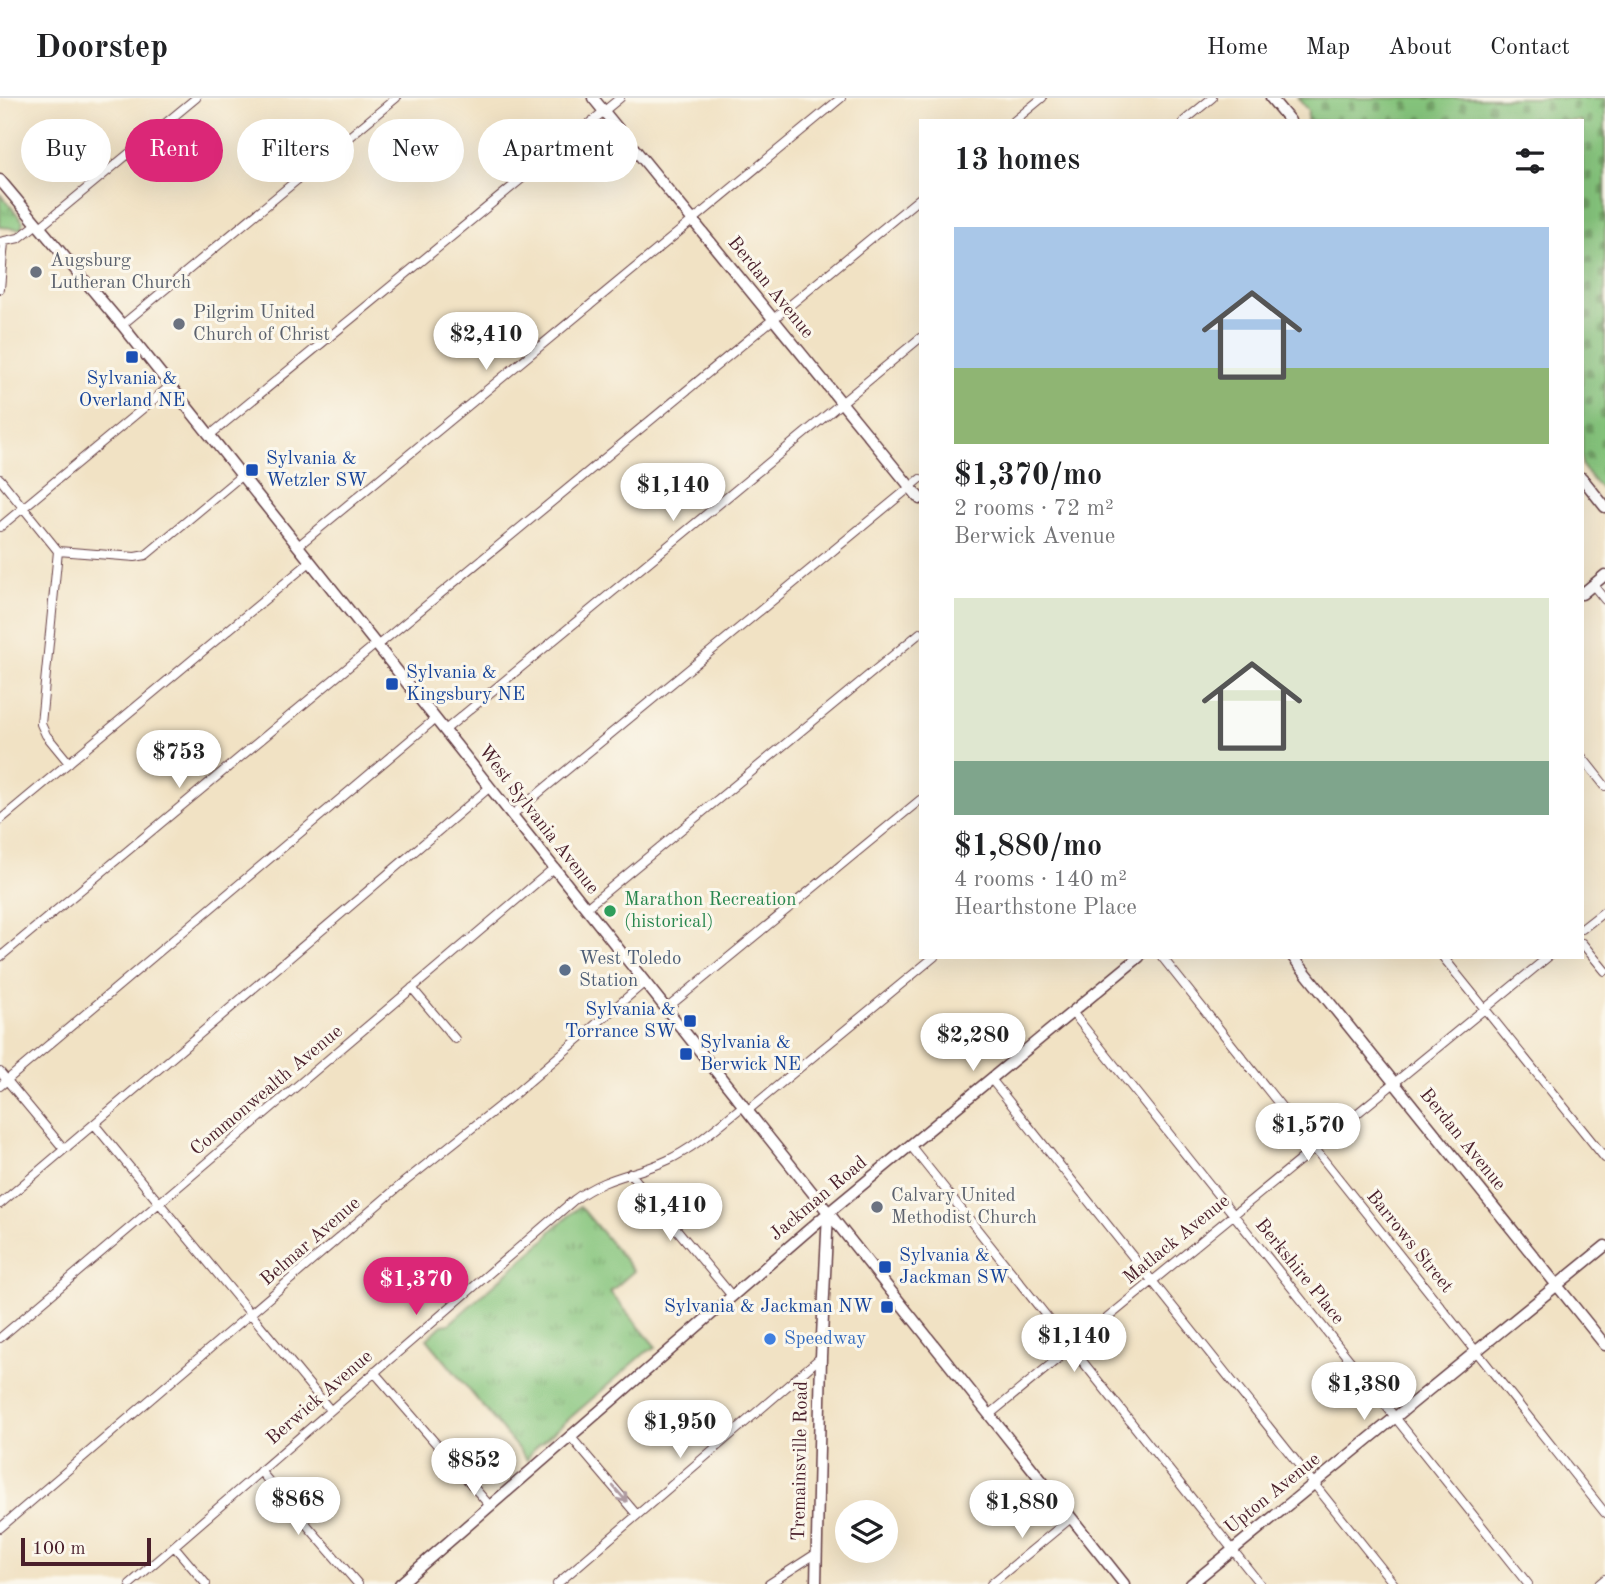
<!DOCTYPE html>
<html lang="en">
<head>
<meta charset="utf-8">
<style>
  body { margin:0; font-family:"Old Standard TT",serif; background:#f2f2f2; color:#202124; height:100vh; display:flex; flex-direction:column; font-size:26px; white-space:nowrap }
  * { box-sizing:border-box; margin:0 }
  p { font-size:23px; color:#757577 }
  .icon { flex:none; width:38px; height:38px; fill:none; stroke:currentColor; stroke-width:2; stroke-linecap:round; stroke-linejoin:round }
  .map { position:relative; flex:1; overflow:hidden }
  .sheet { position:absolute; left:919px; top:21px; width:665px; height:840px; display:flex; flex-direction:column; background:#fff; border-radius:0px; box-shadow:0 7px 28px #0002 }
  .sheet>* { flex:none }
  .hud { position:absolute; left:21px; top:21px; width:665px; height:63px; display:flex; gap:14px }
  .buttons { position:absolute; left:835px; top:1402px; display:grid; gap:14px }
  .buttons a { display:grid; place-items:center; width:63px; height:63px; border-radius:50%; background:#fff; box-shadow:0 7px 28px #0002; font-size:35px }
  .scale { position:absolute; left:21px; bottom:18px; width:130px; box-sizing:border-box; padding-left:7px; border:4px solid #4a1f2b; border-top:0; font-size:19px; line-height:24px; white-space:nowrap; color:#4a1f2b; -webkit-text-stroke:5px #fbf7ec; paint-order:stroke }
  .price { position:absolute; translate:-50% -60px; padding:0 16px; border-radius:24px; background:#fff; color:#222; font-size:23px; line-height:46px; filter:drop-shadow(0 2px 4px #0008) }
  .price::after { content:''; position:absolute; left:50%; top:42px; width:21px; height:16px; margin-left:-10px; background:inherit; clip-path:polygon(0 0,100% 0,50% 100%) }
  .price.on { background:#db2777; color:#fff }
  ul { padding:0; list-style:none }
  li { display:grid; align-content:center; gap:14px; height:371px; padding:0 35px }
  li span { display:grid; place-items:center; height:217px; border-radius:0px; color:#555 }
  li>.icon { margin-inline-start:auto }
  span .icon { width:126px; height:126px; fill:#fffc; stroke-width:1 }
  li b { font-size:30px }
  h2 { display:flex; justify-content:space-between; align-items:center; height:84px; padding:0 35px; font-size:30px }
  .chip { padding:0 24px; border-radius:32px; background:#fff; box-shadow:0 7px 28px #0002; font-size:24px; line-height:63px }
  .chip.on { background:#db2777; color:#fff }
  header { display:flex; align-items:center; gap:42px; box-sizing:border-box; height:98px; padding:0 35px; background:#fff; border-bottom:2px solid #e0e0e0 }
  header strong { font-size:33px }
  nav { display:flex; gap:38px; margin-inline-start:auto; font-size:24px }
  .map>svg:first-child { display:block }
</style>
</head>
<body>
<header>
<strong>Doorstep</strong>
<nav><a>Home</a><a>Map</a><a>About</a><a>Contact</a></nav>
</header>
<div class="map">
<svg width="1605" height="1486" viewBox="0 0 1605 1486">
  <defs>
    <pattern id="cemetery-stones" width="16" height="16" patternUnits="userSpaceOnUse" patternTransform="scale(1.75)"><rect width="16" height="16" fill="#85c47b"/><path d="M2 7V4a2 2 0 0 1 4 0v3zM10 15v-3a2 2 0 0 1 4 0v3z" fill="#6f9f65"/></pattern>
    <pattern id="park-tufts" width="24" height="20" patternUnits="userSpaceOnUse" patternTransform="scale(1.75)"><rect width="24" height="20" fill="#85c47b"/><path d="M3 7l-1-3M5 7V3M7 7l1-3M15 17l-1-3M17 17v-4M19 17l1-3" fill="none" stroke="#6f9f65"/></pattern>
  </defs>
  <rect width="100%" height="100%" fill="#fbf7ec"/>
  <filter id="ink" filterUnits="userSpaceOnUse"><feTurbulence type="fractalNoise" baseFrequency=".0143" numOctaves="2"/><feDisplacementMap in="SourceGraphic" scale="14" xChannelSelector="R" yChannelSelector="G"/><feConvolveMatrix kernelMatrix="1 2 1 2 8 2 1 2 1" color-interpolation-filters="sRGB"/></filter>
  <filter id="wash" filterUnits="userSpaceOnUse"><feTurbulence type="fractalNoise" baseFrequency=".00686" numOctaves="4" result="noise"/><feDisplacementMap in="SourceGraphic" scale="28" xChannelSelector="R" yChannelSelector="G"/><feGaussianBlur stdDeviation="1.57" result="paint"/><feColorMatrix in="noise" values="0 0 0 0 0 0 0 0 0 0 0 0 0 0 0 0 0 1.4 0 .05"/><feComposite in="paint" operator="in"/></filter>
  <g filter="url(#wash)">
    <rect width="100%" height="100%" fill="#f1e2c4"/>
    <path fill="url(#cemetery-stones)" stroke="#687253" stroke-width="2" d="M1298 0H1605V392L1597 387 1582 368V23H1307L1308 13Z"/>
    <path fill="url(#park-tufts)" stroke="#687253" stroke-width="2" d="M0 96 23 123 21 131 0 129Z
      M580 1108 634 1173 610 1194 656 1249 645 1255 533 1352 527 1362 427 1241 442 1227 449 1226 546 1141 551 1133Z"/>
  </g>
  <g filter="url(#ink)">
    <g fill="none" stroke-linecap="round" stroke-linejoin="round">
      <defs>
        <path id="street" d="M1014 23 1042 0
          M1184 23 1212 0
          M40 129 196 0
          M0 144 19 140 37 126
          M0 191 4 144
          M122 227 396 0
          M210 337 620 0
          M0 381 58 453 41 626 46 637 69 665
          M0 429 170 288
          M298 448 841 0
          M58 453 135 459 146 457 242 377
          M1593 487 1605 502
          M377 548 920 100
          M445 632 920 240
          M1582 659 1605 688
          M512 717 920 381
          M0 722 310 464
          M586 810 920 535
          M1582 831 1605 813
          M1582 845 1605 873
          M0 859 376 546
          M1162 859 1605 1415
          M1443 859 1605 1060
          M412 890 455 941
          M666 911 920 702
          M1072 914 1528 1486
          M0 974 64 1051
          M991 981 1394 1486
          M0 988 435 621
          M747 1013 934 859
          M94 1026 330 1312
          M910 1047 1260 1486
          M630 1075 732 1198
          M0 1106 490 689
          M0 1240 554 770
          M374 1274 490 1408
          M989 1317 1548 859
          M570 1338 637 1417
          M260 1373 358 1486
          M0 1430 403 1085 516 995 645 884
          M174 1448 206 1486
          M130 1486 574 1102C607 1077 634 1078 668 1062 696 1049 719 1027 743 1008
          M557 1486 821 1259
          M769 1486 817 1455
          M991 1486 1071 1420
          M1599 1486 1605 1481"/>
        <path id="secondary" d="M593 0 920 401
          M1271 0 1290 23
          M0 82 122 227 1124 1486
          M1582 380 1605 409
          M1582 496 1605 477
          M1293 859 1605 1247
          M400 1486 828 1115 1139 859
          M816 1486 821 1259 828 1115
          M1191 1486 1605 1148"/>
      </defs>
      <use href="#street" stroke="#633c42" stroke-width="10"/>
      <use href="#secondary" stroke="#633c42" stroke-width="13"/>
      <use href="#street" stroke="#fff" stroke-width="8"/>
      <use href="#secondary" stroke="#fff" stroke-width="10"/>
    </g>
    <defs><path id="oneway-shaft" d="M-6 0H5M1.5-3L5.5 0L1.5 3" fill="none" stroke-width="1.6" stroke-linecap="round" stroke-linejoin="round" transform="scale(1.75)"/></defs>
    <use stroke="#ae9aa0" href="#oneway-shaft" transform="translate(620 1396) rotate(49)"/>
  </g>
  <g fill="#6b7280" stroke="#fbf7ec" stroke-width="2.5">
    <circle cx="36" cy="174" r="7"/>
    <circle cx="179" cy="226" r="7"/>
    <circle cx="877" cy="1109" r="7"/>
  </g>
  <g fill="#1a4fb4" stroke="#fbf7ec" stroke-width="2.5">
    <rect x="125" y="252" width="14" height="14" rx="3.5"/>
    <rect x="245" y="365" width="14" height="14" rx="3.5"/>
    <rect x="385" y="579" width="14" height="14" rx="3.5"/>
    <rect x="683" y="916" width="14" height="14" rx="3.5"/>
    <rect x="679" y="949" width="14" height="14" rx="3.5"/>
    <rect x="878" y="1162" width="14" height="14" rx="3.5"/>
    <rect x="880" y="1202" width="14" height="14" rx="3.5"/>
  </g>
  <circle fill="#2e9e5b" stroke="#fbf7ec" stroke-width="2.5" cx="610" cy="813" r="7"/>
  <circle fill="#5c6f8a" stroke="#fbf7ec" stroke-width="2.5" cx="565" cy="872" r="7"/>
  <circle fill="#3f7fe0" stroke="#fbf7ec" stroke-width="2.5" cx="770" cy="1241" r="7"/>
  <g text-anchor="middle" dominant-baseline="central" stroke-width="6" stroke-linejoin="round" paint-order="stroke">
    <g font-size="19" fill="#5b616d" stroke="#fbf7ec" text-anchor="start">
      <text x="50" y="163">Augsburg<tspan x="50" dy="22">Lutheran Church</tspan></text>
      <text x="193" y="215">Pilgrim United<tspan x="193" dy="22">Church of Christ</tspan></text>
      <text x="891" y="1098">Calvary United<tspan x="891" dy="22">Methodist Church</tspan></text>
    </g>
    <g font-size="19" fill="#4a1f2b" stroke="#fbf7ec">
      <text transform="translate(770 190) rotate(51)">Berdan Avenue</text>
      <text transform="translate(538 722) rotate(52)">West Sylvania Avenue</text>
      <text transform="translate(267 993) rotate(-40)">Commonwealth Avenue</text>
      <text transform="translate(1462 1042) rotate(51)">Berdan Avenue</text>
      <text transform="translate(819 1101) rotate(-40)">Jackman Road</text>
      <text transform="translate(1177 1142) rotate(-39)">Matlack Avenue</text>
      <text transform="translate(311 1144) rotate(-41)">Belmar Avenue</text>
      <text transform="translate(1409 1144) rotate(51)">Barrows Street</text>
      <text transform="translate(1299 1174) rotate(51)">Berkshire Place</text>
      <text transform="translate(320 1300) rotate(-41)">Berwick Avenue</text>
      <text transform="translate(801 1363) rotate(-89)">Tremainsville Road</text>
      <text transform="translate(1273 1396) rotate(-39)">Upton Avenue</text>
    </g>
    <g font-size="19" fill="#164399" stroke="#fbf7ec" text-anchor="start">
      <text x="132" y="281" text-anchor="middle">Sylvania &amp;<tspan x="132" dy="22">Overland NE</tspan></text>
      <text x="266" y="361">Sylvania &amp;<tspan x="266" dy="22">Wetzler SW</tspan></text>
      <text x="406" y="575">Sylvania &amp;<tspan x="406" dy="22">Kingsbury NE</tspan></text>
      <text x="676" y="912" text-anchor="end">Sylvania &amp;<tspan x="676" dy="22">Torrance SW</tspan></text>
      <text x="700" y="945">Sylvania &amp;<tspan x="700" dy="22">Berwick NE</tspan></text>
      <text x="899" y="1158">Sylvania &amp;<tspan x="899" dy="22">Jackman SW</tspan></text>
      <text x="873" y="1209" text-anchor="end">Sylvania &amp; Jackman NW</text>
    </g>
    <g font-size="19" fill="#27864d" stroke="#fbf7ec" text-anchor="start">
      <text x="624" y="802">Marathon Recreation<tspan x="624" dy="22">(historical)</tspan></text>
    </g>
    <g font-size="19" fill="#4e5e75" stroke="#fbf7ec" text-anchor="start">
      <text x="579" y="861">West Toledo<tspan x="579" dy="22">Station</tspan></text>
    </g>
    <g font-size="19" fill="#366cbe" stroke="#fbf7ec" text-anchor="start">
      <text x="784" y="1241">Speedway</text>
    </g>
  </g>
</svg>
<div class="buttons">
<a><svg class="icon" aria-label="layers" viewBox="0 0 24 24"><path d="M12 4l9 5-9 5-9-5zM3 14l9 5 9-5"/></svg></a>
</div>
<div class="scale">100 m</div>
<b class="price" style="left:486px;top:274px">$2,410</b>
<b class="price" style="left:673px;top:425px">$1,140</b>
<b class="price" style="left:179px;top:692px">$753</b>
<b class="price" style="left:973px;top:975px">$2,280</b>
<b class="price" style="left:1308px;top:1065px">$1,570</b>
<b class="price" style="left:670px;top:1145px">$1,410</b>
<b class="price on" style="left:416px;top:1219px">$1,370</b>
<b class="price" style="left:1074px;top:1276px">$1,140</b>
<b class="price" style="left:1364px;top:1324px">$1,380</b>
<b class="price" style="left:680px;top:1362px">$1,950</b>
<b class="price" style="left:474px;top:1400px">$852</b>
<b class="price" style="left:298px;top:1439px">$868</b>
<b class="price" style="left:1022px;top:1442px">$1,880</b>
<div class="hud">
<a class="chip">Buy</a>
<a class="chip on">Rent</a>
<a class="chip">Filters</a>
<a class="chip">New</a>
<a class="chip">Apartment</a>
</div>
<section class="sheet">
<h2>13 homes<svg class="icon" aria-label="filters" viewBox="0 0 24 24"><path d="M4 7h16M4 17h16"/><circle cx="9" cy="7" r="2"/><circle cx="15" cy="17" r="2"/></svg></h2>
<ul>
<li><span style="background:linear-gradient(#a9c7e8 65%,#8fb573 0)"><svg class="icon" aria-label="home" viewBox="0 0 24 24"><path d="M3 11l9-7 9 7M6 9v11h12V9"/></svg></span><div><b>$1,370/mo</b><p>2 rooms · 72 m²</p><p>Berwick Avenue</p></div></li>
<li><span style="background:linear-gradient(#dfe7d0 75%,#7fa58c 0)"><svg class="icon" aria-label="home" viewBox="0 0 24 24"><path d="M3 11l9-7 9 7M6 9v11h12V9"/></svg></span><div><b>$1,880/mo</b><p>4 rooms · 140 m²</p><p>Hearthstone Place</p></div></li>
</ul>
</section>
</div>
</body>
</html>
